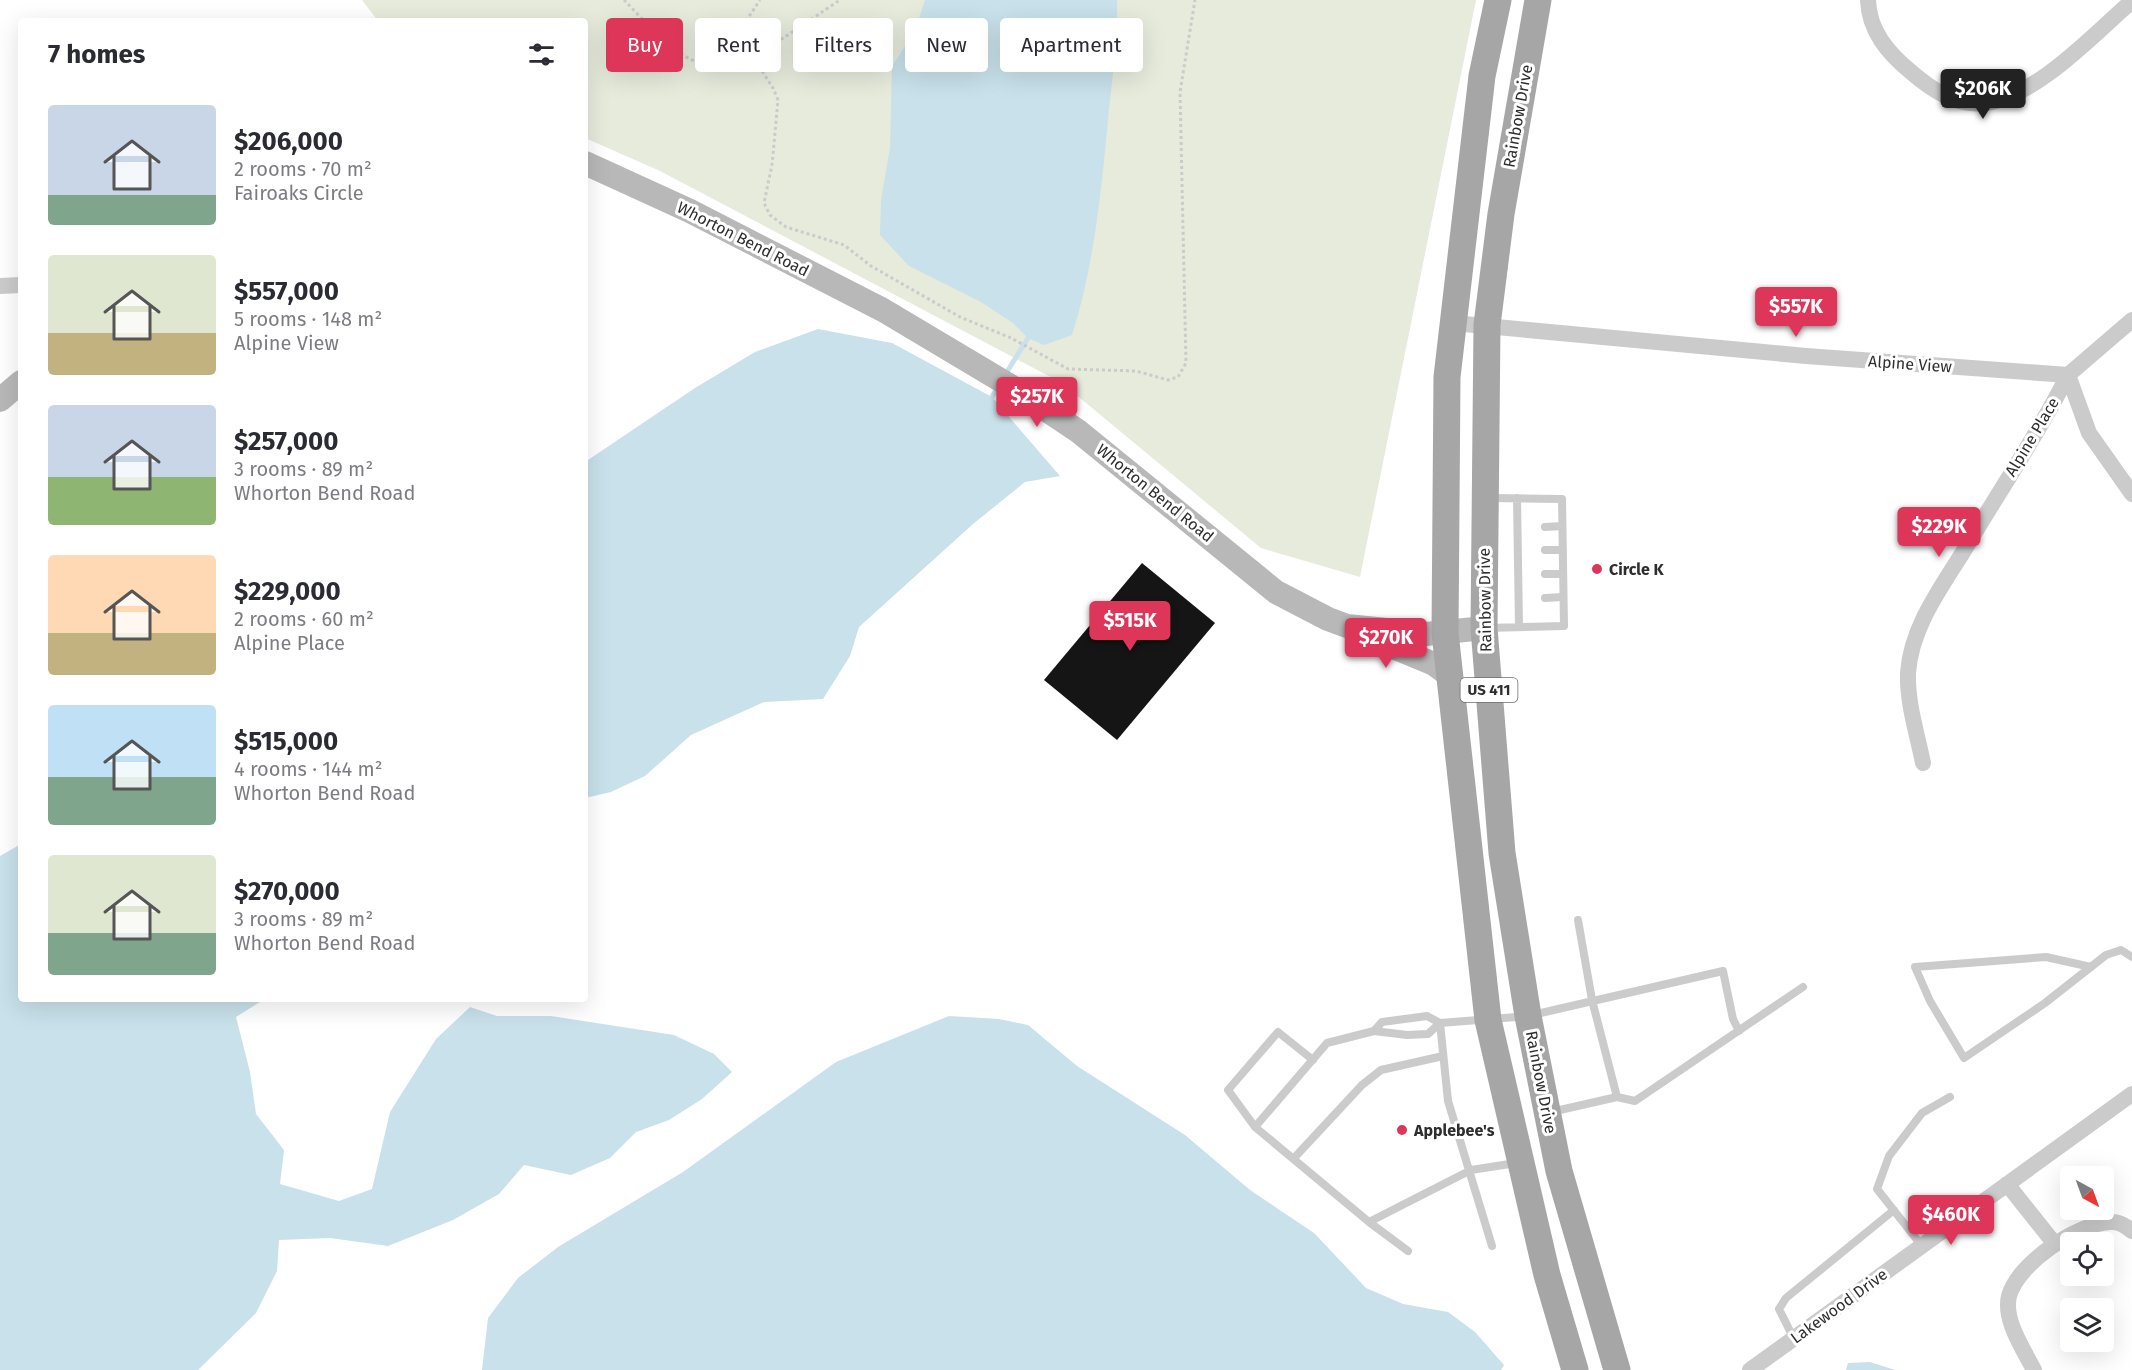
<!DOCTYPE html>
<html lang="en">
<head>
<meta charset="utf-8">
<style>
  body { margin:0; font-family:"Fira Sans",sans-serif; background:#f2f2f3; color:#2b2b33; height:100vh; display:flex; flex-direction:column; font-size:22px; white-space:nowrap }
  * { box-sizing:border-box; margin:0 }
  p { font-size:20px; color:#7c7c81 }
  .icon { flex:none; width:33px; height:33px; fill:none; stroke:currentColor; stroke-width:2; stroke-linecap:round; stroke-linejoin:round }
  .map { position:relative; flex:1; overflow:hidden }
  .side { position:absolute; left:18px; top:18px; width:570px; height:984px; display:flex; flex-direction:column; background:#fff; border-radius:6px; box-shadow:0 6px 24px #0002 }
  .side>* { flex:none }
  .guide { position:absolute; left:606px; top:18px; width:570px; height:54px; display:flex; gap:12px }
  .needle { width:39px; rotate:139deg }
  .buttons { position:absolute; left:2060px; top:1166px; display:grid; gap:12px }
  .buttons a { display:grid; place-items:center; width:54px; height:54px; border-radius:6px; background:#fff; box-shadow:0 6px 24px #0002; font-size:30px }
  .price { position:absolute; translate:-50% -51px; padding:0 14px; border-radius:6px; background:#de3659; color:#fff; font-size:20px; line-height:39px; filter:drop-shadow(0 2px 3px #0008) }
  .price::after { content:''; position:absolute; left:50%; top:36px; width:18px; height:14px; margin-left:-9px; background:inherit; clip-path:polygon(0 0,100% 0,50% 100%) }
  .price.current { background:#222; color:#fff }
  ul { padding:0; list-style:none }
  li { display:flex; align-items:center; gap:18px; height:150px; padding:0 30px }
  li span { display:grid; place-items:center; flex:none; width:168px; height:120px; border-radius:6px; color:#555 }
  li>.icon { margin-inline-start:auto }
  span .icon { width:72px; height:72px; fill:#fffc; stroke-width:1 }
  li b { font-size:26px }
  h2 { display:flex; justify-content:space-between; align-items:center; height:72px; padding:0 30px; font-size:26px }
  .tag { padding:0 21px; border-radius:6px; background:#fff; box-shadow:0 6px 24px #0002; font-size:21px; line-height:54px }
  .tag.current { background:#de3659; color:#fff }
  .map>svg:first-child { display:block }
</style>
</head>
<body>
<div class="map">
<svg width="2132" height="1370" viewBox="0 0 2132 1370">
  <rect width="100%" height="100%" fill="#fff"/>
  <path fill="#e6ebdc" d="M362 0H1476L1360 577 1261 548 1062 383 660 171 585 138V21H378Z"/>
  <path fill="#c8e1ea" d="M925 0H1117C1118 37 1113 73 1109 109 1102 184 1095 263 1072 335L1044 345 1028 338 1013 323 981 302 909 266 880 235 881 200 890 148 892 66 915 31Z
    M818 329 892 343 992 397 1060 476 1025 482 973 524 859 627 850 656 823 699 764 702 691 735 645 776 611 792 585 798V462L695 388 755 352Z
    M21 844V999H265L236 1017 250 1072 256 1114 284 1150 280 1184 339 1201 372 1189 390 1112 436 1039 470 1007 497 1016H551L674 1035 714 1054 732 1072 702 1099 669 1120 636 1132 610 1158 571 1175 524 1165 499 1194 453 1220 388 1246 330 1238 279 1240 277 1271 256 1313 198 1370H0V856Z
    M949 1016 999 1019 1028 1025 1077 1066 1185 1135 1250 1190 1314 1233 1366 1288 1403 1304 1448 1312 1475 1332 1504 1365 1501 1370H482L488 1318 518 1278 558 1247 683 1172 836 1062Z
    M1870 1362 1895 1370H1846L1848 1363Z"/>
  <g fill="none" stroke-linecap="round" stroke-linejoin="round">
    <path stroke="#c8e1ea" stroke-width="5" d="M1005 375 1028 338
      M992 397 999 385"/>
  </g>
  <path fill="#151515" d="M1142 563 1215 623 1117 740 1044 680Z"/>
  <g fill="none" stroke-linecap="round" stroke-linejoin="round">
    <path stroke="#cbcbcb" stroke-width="3" stroke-dasharray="3 3" stroke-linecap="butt" d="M624 0C645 21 668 51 697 62 738 78 805 22 840 0
      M736 31 773 88 778 100 772 165 764 203 770 215 786 227 844 245 871 266 960 317 1011 338 1068 369 1136 371 1168 380 1178 377 1186 363 1180 92 1195 0
      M716 66 760 0"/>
    <path stroke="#cbcbcb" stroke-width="8" d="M1517 498 1519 626
      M1545 527 1562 526
      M1545 550H1563
      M1545 574H1563
      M1545 598 1563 597
      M1487 628 1564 626 1562 499 1488 498
      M2091 967 2046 957 1915 967 1930 1001 1964 1058 2045 1003 2106 955 2121 950 2132 957
      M1440 1023 1448 1101 1492 1246
      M1374 1031 1382 1022 1427 1016 1440 1023 1528 1016 1723 971 1733 1019 1739 1031
      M1313 1060 1278 1032 1228 1090 1255 1127 1369 1222 1471 1170 1516 1163
      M1617 1097 1635 1101 1803 987
      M1551 1112 1617 1097 1592 1000 1578 920
      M1255 1127 1327 1043 1374 1031 1407 1035 1428 1034 1440 1023
      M1295 1157 1362 1085 1381 1070 1443 1056
      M1369 1222 1408 1251
      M1922 1246 1877 1189 1889 1156 1922 1113 1950 1097
      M1794 1339 1779 1309 1786 1298 1894 1210"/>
    <path stroke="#cbcbcb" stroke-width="16" d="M1868 0C1869 31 1888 53 1911 72 1932 90 1957 107 1986 103 2037 96 2094 34 2132 1
      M0 286 21 285
      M1453 323 1806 356 2068 375 2132 320
      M2068 375 2089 433 2132 494
      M1923 763C1917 733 1907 703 1908 673 1911 627 1942 586 1965 549 1999 491 2038 435 2068 375
      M2007 1184 2054 1243
      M1750 1370 2132 1094
      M2034 1370C2024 1350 2003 1320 2009 1296 2018 1263 2078 1223 2111 1222 2119 1221 2126 1226 2132 1231"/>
    <path stroke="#b8b8b8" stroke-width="24" d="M585 163 690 211 883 310 1012 387 1078 431 1276 592 1328 619 1347 626 1426 634 1484 628
      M0 400 21 382
      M1359 633 1434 664 1449 675"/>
    <path stroke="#a6a6a6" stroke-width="27" d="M1498 0 1482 76 1447 377 1445 633 1488 1020 1547 1275 1575 1370
      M1538 0 1501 214 1487 325 1484 628 1502 853 1528 1016 1559 1171 1617 1370"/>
  </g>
  <g fill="#de3659" stroke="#fff" stroke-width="2">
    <circle cx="1597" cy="569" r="6"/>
    <circle cx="1402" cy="1130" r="6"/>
  </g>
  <g text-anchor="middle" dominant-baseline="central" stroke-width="6" stroke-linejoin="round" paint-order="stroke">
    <rect fill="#fff" stroke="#6d6d6d" stroke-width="1.5" x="1460.5" y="678" width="57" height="24" rx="4.5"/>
    <g font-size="15" font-weight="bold" fill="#2e2e2e">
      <text x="1489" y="690">US 411</text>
    </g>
    <g font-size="16" fill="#2e2e2e" stroke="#fff">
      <text transform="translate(1518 116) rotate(-80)">Rainbow Drive</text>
      <text transform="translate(743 239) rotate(27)">Whorton Bend Road</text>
      <text transform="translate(1910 364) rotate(4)">Alpine View</text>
      <text transform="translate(2032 437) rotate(-59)">Alpine Place</text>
      <text transform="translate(1155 493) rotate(39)">Whorton Bend Road</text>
      <text transform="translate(1485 600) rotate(-91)">Rainbow Drive</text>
      <text transform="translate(1541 1082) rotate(79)">Rainbow Drive</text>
      <text transform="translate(1839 1306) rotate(-36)">Lakewood Drive</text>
    </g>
    <g font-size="16" font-weight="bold" fill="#2e2e2e" stroke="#fff" text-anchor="start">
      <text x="1609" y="569">Circle K</text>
      <text x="1414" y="1130">Applebee's</text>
    </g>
  </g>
</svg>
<div class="buttons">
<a><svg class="needle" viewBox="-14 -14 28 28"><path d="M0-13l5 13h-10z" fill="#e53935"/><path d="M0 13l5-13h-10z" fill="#7c7c81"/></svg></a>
<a><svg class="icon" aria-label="locate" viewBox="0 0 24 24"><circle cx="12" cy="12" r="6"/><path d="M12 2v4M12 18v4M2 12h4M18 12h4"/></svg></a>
<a><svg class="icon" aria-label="layers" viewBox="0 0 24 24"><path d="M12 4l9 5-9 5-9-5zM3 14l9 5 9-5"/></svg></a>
</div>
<b class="price current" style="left:1983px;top:120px">$206K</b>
<b class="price" style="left:1796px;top:338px">$557K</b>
<b class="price" style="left:1037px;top:428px">$257K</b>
<b class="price" style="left:1939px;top:558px">$229K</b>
<b class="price" style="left:1130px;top:652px">$515K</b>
<b class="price" style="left:1386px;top:669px">$270K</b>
<b class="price" style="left:1951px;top:1246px">$460K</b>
<div class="guide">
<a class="tag current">Buy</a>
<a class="tag">Rent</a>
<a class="tag">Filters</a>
<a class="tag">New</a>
<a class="tag">Apartment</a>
</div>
<section class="side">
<h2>7 homes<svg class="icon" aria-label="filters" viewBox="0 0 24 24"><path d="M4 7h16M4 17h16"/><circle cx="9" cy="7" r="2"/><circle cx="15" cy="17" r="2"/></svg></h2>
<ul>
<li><span style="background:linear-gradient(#c9d6e8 75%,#7fa58c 0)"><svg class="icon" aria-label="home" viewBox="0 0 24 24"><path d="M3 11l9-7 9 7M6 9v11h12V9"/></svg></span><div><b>$206,000</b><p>2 rooms · 70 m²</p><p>Fairoaks Circle</p></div></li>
<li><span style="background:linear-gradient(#dfe7d0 65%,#c2b280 0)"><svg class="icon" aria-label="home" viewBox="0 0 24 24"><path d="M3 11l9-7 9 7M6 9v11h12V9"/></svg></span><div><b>$557,000</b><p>5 rooms · 148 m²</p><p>Alpine View</p></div></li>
<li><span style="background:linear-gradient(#c9d6e8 60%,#8fb573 0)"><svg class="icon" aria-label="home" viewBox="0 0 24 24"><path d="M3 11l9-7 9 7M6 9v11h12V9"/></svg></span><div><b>$257,000</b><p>3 rooms · 89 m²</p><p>Whorton Bend Road</p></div></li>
<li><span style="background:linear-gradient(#ffd9b3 65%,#c2b280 0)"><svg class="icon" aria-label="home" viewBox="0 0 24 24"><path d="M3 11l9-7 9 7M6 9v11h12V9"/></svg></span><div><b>$229,000</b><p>2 rooms · 60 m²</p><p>Alpine Place</p></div></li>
<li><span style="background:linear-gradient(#bfe0f5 60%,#7fa58c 0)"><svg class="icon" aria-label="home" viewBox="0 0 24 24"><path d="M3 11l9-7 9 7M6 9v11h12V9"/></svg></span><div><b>$515,000</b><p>4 rooms · 144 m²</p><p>Whorton Bend Road</p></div></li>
<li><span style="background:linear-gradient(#dfe7d0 65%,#7fa58c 0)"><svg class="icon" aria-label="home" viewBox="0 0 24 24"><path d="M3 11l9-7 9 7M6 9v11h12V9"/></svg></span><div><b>$270,000</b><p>3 rooms · 89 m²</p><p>Whorton Bend Road</p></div></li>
</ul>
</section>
</div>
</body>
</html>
